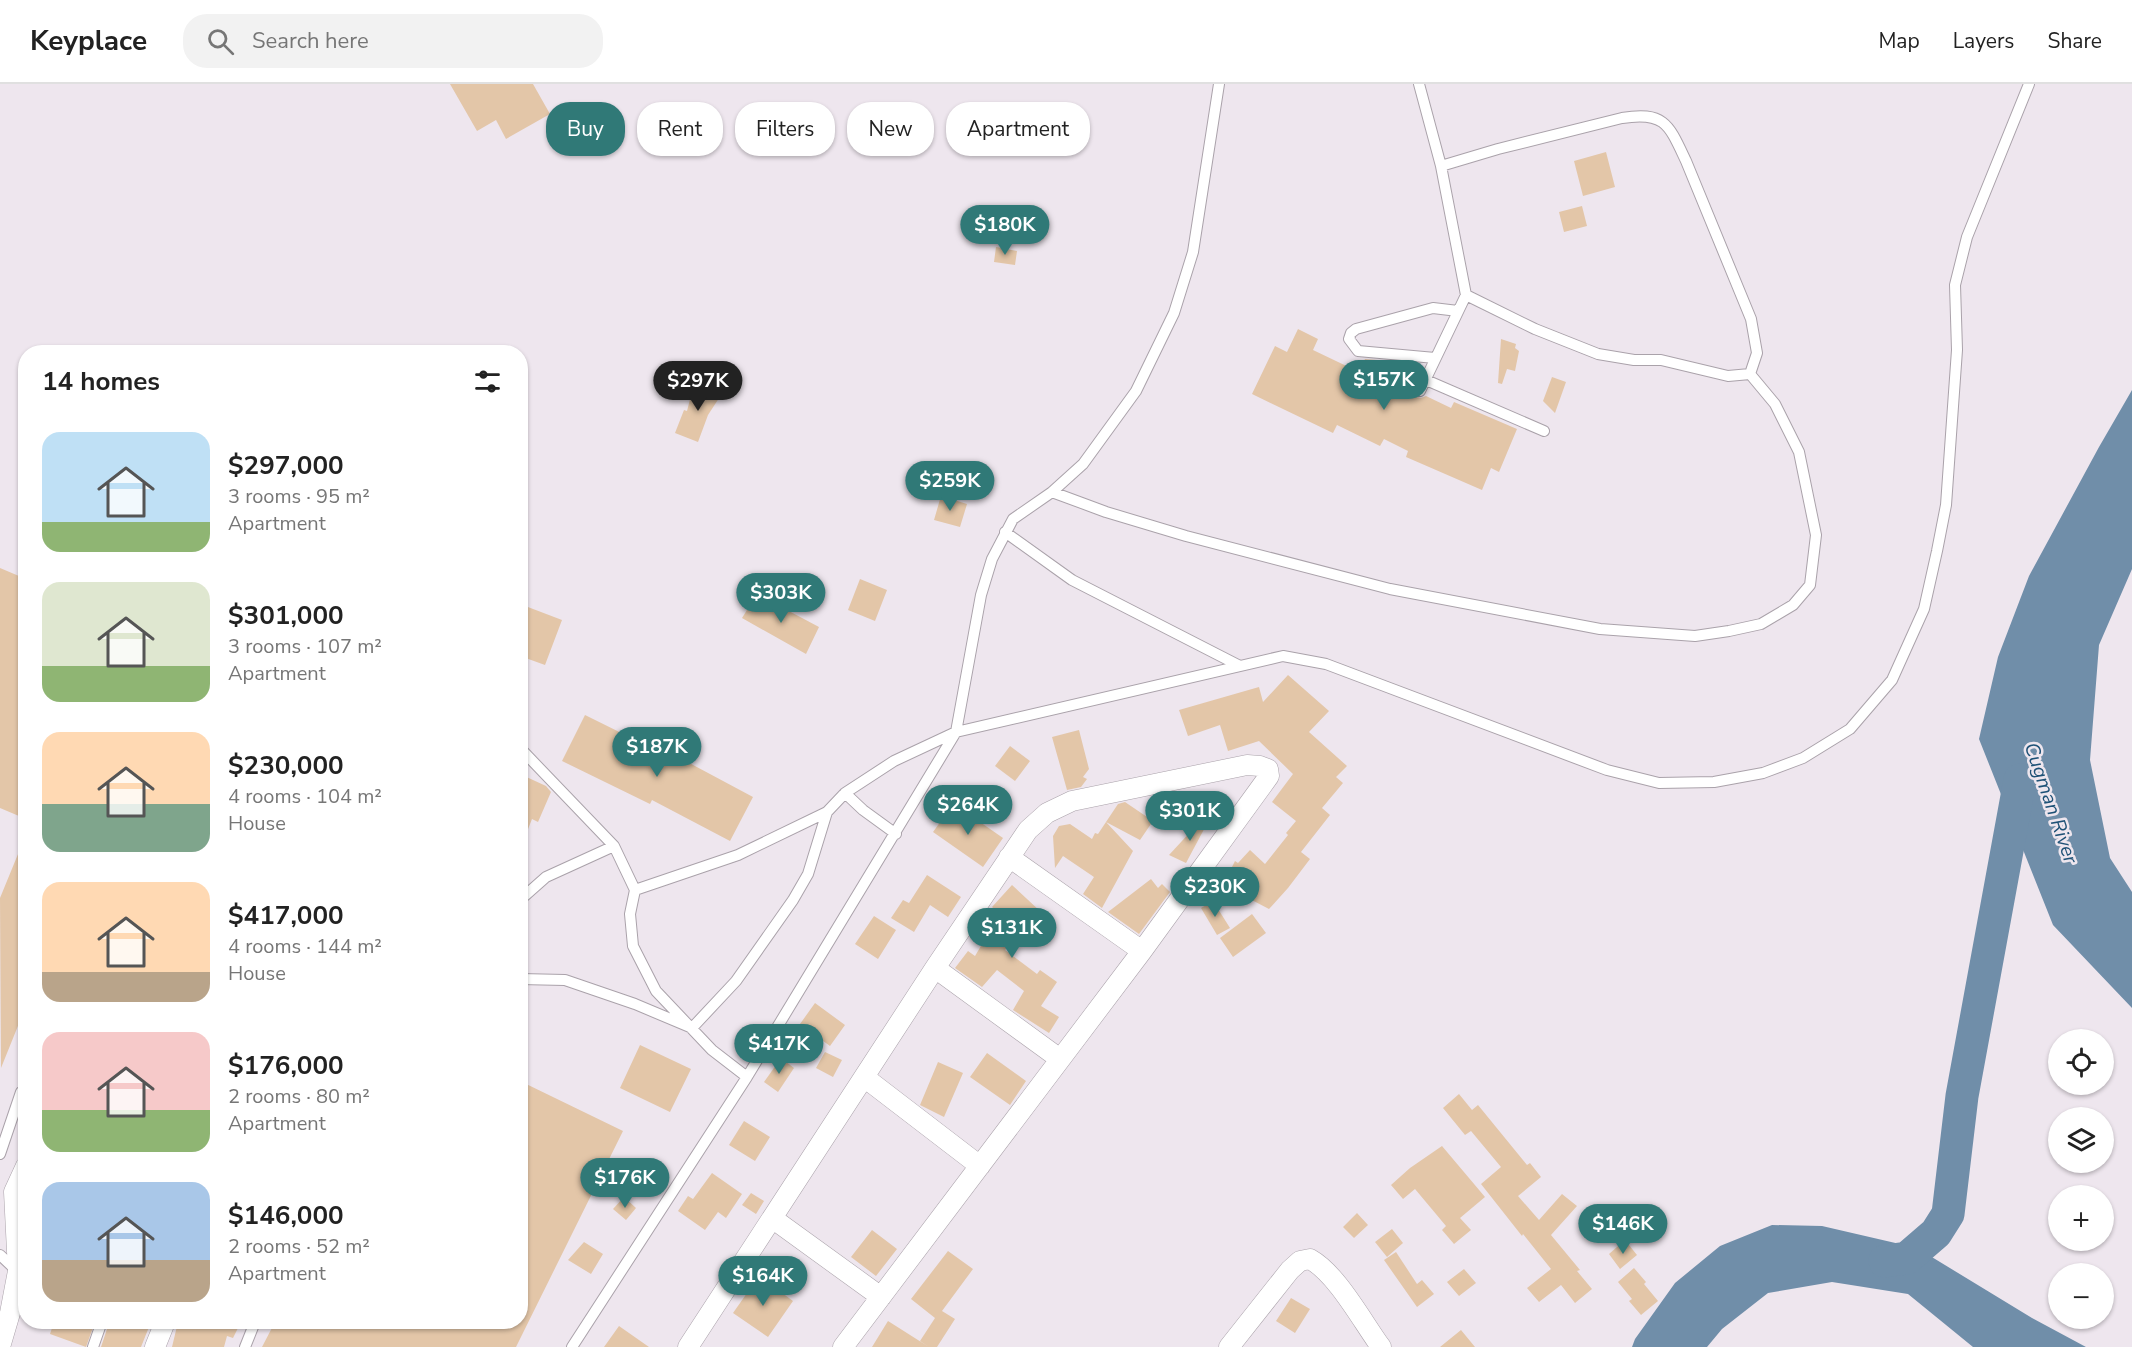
<!DOCTYPE html>
<html lang="en">
<head>
<meta charset="utf-8">
<style>
  body { margin:0; font-family:"Nunito Sans",sans-serif; background:#f2f2f2; color:#222; height:100vh; display:flex; flex-direction:column; font-size:22px; white-space:nowrap }
  * { box-sizing:border-box; margin:0 }
  p { font-size:20px; color:#767676 }
  .icon { flex:none; width:33px; height:33px; fill:none; stroke:currentColor; stroke-width:2; stroke-linecap:round; stroke-linejoin:round }
  .map { position:relative; flex:1; overflow:hidden }
  .side { position:absolute; left:18px; top:261px; width:510px; height:984px; display:flex; flex-direction:column; background:#fff; border-radius:24px; box-shadow:0 2px 4px #0004 }
  .side>* { flex:none }
  .top-card { position:absolute; left:546px; top:18px; width:570px; height:54px; display:flex; gap:12px }
  .fabs { position:absolute; left:2048px; top:945px; display:grid; gap:12px }
  .fabs a { display:grid; place-items:center; width:66px; height:66px; border-radius:50%; background:#fff; box-shadow:0 2px 4px #0004; font-size:30px }
  .price { position:absolute; translate:-50% -51px; padding:0 14px; border-radius:21px; background:#307977; color:#fff; font-size:20px; line-height:39px; filter:drop-shadow(0 2px 3px #0008) }
  .price::after { content:''; position:absolute; left:50%; top:36px; width:18px; height:14px; margin-left:-9px; background:inherit; clip-path:polygon(0 0,100% 0,50% 100%) }
  .price.active { background:#222; color:#fff }
  ul { padding:0; list-style:none }
  li { display:flex; align-items:center; gap:18px; height:150px; padding:0 24px }
  li span { display:grid; place-items:center; flex:none; width:168px; height:120px; border-radius:18px; color:#555 }
  li>.icon { margin-inline-start:auto }
  span .icon { width:72px; height:72px; fill:#fffc; stroke-width:1 }
  li b { font-size:26px }
  h2 { display:flex; justify-content:space-between; align-items:center; height:72px; padding:0 24px; font-size:26px }
  .chip { padding:0 21px; border-radius:24px; background:#fff; box-shadow:0 2px 4px #0004; font-size:21px; line-height:54px }
  .chip.active { background:#307977; color:#fff }
  header { display:flex; align-items:center; gap:36px; box-sizing:border-box; height:84px; padding:0 30px; background:#fff; border-bottom:2px solid #e0e0e0 }
  header strong { font-size:28px }
  nav { display:flex; gap:33px; margin-inline-start:auto; font-size:21px }
  .search { width:420px; height:54px; background:#f2f2f2; display:flex; align-items:center; gap:15px; box-sizing:border-box; padding:0 21px; border-radius:24px; color:#767676; font-size:22px }
  .map>svg:first-child { display:block }
</style>
</head>
<body>
<header>
<strong>Keyplace</strong>
<div class="search"><svg class="icon" aria-label="search" viewBox="0 0 24 24"><circle cx="10" cy="10" r="6"/><path d="M15 15l6 6"/></svg>Search here</div>
<nav><a>Map</a><a>Layers</a><a>Share</a></nav>
</header>
<div class="map">
<svg width="2132" height="1263" viewBox="0 0 2132 1263">
  <rect width="100%" height="100%" fill="#eee6ee"/>
  <path fill="#708ea9" d="M2132 306V485L2099 561 2090 676 2110 774 2132 808V924L2053 841 1979 655 1998 573 2029 492 2099 363Z
    M1772 1141 1822 1142 1917 1164 2032 1234 2086 1263H1973L1908 1210 1832 1198 1768 1209 1722 1245 1707 1263H1632L1635 1255 1675 1199 1720 1162Z"/>
  <g fill="none" stroke-linecap="round" stroke-linejoin="round">
    <path stroke="#708ea9" stroke-width="33" d="M1885 1177 1907 1174 1936 1149 1948 1130 1962 1012 2020 696"/>
  </g>
  <path fill="#e3c6a8" d="M450 0H533L550 30 506 55 496 36 477 47Z
    M1606 68 1615 103 1583 112 1574 77Z
    M1582 122 1587 142 1564 148 1559 128Z
    M996 163 1017 167 1015 181 994 178Z
    M1298 245 1318 255 1313 266 1359 288 1365 275 1377 276 1412 294 1407 303 1413 306 1416 313 1421 314 1426 312 1451 324 1454 318 1517 345 1499 388 1491 384 1482 406 1406 373 1408 367 1384 355 1380 362 1337 341 1333 349 1252 310 1275 262 1287 268Z
    M1501 255 1516 260 1515 264 1519 267 1515 287 1507 285 1502 300 1498 299Z
    M1552 293 1566 298 1555 329 1543 317Z
    M694 300 723 308 708 331 698 358 675 349 684 326 687 327Z
    M941 412 967 420 960 443 934 436Z
    M0 484 26 495V735L0 724Z
    M860 495 887 506 875 537 848 526Z
    M757 510 819 543 806 570 742 534Z
    M520 520 562 536 545 581 520 572Z
    M1288 591 1329 627 1309 648 1347 682 1336 693 1343 699 1322 724 1330 731 1301 768 1310 775 1288 804 1269 825 1223 801 1235 777 1238 779 1250 766 1265 780 1288 751 1286 749 1296 737 1272 718 1293 690 1259 657 1228 667 1220 641 1188 652 1179 626 1259 603 1263 618Z
    M585 631 678 677 680 674 753 713 730 757 652 716 650 720 562 677Z
    M1079 646 1089 685 1083 693 1087 695 1081 703 1067 706 1052 653Z
    M1010 662 1030 677 1015 697 995 682Z
    M520 690 546 702 551 708 538 738 532 735 521 763Z
    M1125 718 1153 737 1140 756 1106 738 1133 767 1102 824 1083 810 1094 793 1063 772 1055 784 1053 752 1059 742 1070 740 1092 755 1095 749 1098 750 1118 720Z
    M957 722 1003 754 983 783 933 748 946 730Z
    M1206 731 1210 734 1186 779 1169 771Z
    M25 753 26 922 1 984 0 814Z
    M927 791 961 813 948 833 930 821 914 848 891 834 903 816 909 819Z
    M1151 795 1158 804 1162 800 1170 808 1139 850 1108 828Z
    M1012 801 1041 828 1005 866 1037 890 1040 886 1057 898 1041 922 1059 933 1049 949 1013 926 1024 907 997 886 982 903 955 884 968 867 975 872 1000 830 992 823Z
    M1213 817 1230 844 1217 851 1201 824Z
    M1252 830 1266 849 1233 873 1220 854Z
    M874 832 896 846 878 875 855 860Z
    M815 919 845 941 830 962 800 940Z
    M640 961 691 985 670 1028 620 1004Z
    M825 968 842 976 833 993 816 984Z
    M987 969 1026 997 1010 1021 970 993Z
    M781 974 794 984 778 1008 764 998Z
    M938 978 963 989 944 1033 920 1021Z
    M520 997 623 1047 516 1263H262L275 1238H520Z
    M1459 1010 1472 1026 1478 1021 1527 1081 1530 1079 1541 1093 1518 1112 1539 1136 1562 1110 1577 1122 1551 1151 1580 1186 1577 1187 1592 1205 1575 1219 1561 1201 1539 1218 1527 1204 1551 1185 1523 1150 1522 1152 1481 1100 1501 1083 1471 1047 1465 1051 1443 1024Z
    M744 1037 770 1053 755 1077 729 1061Z
    M1442 1062 1485 1113 1460 1134 1471 1146 1454 1160 1442 1146 1446 1142 1415 1105 1403 1115 1391 1101 1410 1084Z
    M712 1089 742 1110 726 1134 718 1128 705 1146 678 1127 688 1112 693 1115Z
    M751 1109 764 1117 756 1130 742 1121Z
    M624 1113 636 1124 626 1136 613 1125Z
    M1357 1129 1368 1141 1354 1154 1343 1143Z
    M1392 1145 1403 1159 1387 1173 1375 1158Z
    M872 1146 897 1165 876 1192 851 1173Z
    M1625 1156 1637 1171 1620 1185 1609 1170Z
    M584 1158 603 1170 591 1190 568 1176Z
    M948 1167 973 1185 942 1227 955 1235 937 1263H929L920 1257 935 1234 911 1215Z
    M1396 1168 1417 1200 1422 1196 1434 1210 1417 1223 1384 1176Z
    M1634 1184 1646 1198 1644 1200 1658 1217 1641 1231 1629 1217 1632 1215 1618 1198Z
    M1464 1185 1476 1199 1459 1212 1447 1198Z
    M759 1192 793 1217 768 1253 733 1229Z
    M1291 1214 1310 1225 1295 1249 1276 1237Z
    M888 1237 929 1263H872Z
    M54 1238H95L86 1263 50 1250Z
    M105 1238H151L141 1263H101L107 1245Z
    M178 1238H241L233 1254 227 1252 224 1263H172Z
    M619 1242 649 1263H604Z
    M1461 1246 1475 1263H1440Z"/>
  <g fill="none" stroke-linecap="round" stroke-linejoin="round">
    <defs>
      <path id="lane" d="M1441 82 1498 65 1622 34C1665 27 1669 41 1686 77L1751 235 1757 269 1750 290
        M1435 274 1358 267 1349 255 1351 249 1356 245 1433 224 1458 227
        M1426 296 1544 347
        M1420 307 1466 211
        M1052 408 1083 380 1136 307 1174 229 1193 168 1219 0
        M1005 448 1072 496 1238 581
        M520 664 614 762 635 806 630 830 633 862 656 907 712 966 747 993
        M845 709 894 677 956 648 1283 572 1326 580 1607 686 1659 699 1714 698 1763 689 1803 674 1850 645 1892 596 1924 525 1937 467 1946 421 1957 266 1955 201 1967 153 2029 0
        M635 806 738 771 827 728 845 709 863 726 896 750
        M520 816 546 793 614 762
        M520 895 565 896 635 920 692 944 736 897 793 816 808 790 827 728
        M0 1070 21 1008
        M0 1171 17 1187
        M93 1263 100 1243
        M245 1263 255 1238
        M572 1263 747 993 956 648 981 511 992 475 1013 435 1052 408 1106 428 1186 452 1390 505 1600 545 1695 552 1729 547 1761 540 1793 521 1810 501 1816 451 1799 368 1775 320 1750 290 1728 292 1661 276H1634L1598 270 1535 245 1466 211 1441 82 1419 0"/>
      <path id="street" d="M1009 773 1142 867
        M935 884 1060 975
        M864 993 980 1082
        M772 1134 881 1213
        M0 1263 10 1229 18 1187 14 1108 26 1082
        M155 1263 165 1238
        M688 1263 935 884 1028 746 1047 729 1072 717 1247 681 1260 682 1268 685 1269 692 1142 867 843 1263
        M1229 1263 1290 1186 1300 1177 1310 1175C1337 1190 1362 1237 1381 1263"/>
    </defs>
    <use href="#lane" stroke="#aaa2aa" stroke-width="12"/>
    <use href="#street" stroke="#aaa2aa" stroke-width="21"/>
    <use href="#lane" stroke="#fff" stroke-width="10"/>
    <use href="#street" stroke="#fff" stroke-width="20"/>
  </g>
  <g text-anchor="middle" dominant-baseline="central" stroke-width="5" stroke-linejoin="round" paint-order="stroke">
    <g font-size="20" font-style="italic" fill="#1e5176" stroke="#eee6ee">
      <text transform="translate(2051 719) rotate(71)">Cugman River</text>
    </g>
  </g>
</svg>
<div class="fabs">
<a><svg class="icon" aria-label="locate" viewBox="0 0 24 24"><circle cx="12" cy="12" r="6"/><path d="M12 2v4M12 18v4M2 12h4M18 12h4"/></svg></a>
<a><svg class="icon" aria-label="layers" viewBox="0 0 24 24"><path d="M12 4l9 5-9 5-9-5zM3 14l9 5 9-5"/></svg></a>
<a>+</a>
<a>−</a>
</div>
<b class="price" style="left:1005px;top:172px">$180K</b>
<b class="price" style="left:1384px;top:327px">$157K</b>
<b class="price active" style="left:698px;top:328px">$297K</b>
<b class="price" style="left:950px;top:428px">$259K</b>
<b class="price" style="left:781px;top:540px">$303K</b>
<b class="price" style="left:657px;top:694px">$187K</b>
<b class="price" style="left:968px;top:752px">$264K</b>
<b class="price" style="left:1190px;top:758px">$301K</b>
<b class="price" style="left:1215px;top:834px">$230K</b>
<b class="price" style="left:1012px;top:875px">$131K</b>
<b class="price" style="left:779px;top:991px">$417K</b>
<b class="price" style="left:625px;top:1125px">$176K</b>
<b class="price" style="left:1623px;top:1171px">$146K</b>
<b class="price" style="left:763px;top:1223px">$164K</b>
<div class="top-card">
<a class="chip active">Buy</a>
<a class="chip">Rent</a>
<a class="chip">Filters</a>
<a class="chip">New</a>
<a class="chip">Apartment</a>
</div>
<section class="side">
<h2>14 homes<svg class="icon" aria-label="filters" viewBox="0 0 24 24"><path d="M4 7h16M4 17h16"/><circle cx="9" cy="7" r="2"/><circle cx="15" cy="17" r="2"/></svg></h2>
<ul>
<li><span style="background:linear-gradient(#bfe0f5 75%,#8fb573 0)"><svg class="icon" aria-label="home" viewBox="0 0 24 24"><path d="M3 11l9-7 9 7M6 9v11h12V9"/></svg></span><div><b>$297,000</b><p>3 rooms · 95 m²</p><p>Apartment</p></div></li>
<li><span style="background:linear-gradient(#dfe7d0 70%,#8fb573 0)"><svg class="icon" aria-label="home" viewBox="0 0 24 24"><path d="M3 11l9-7 9 7M6 9v11h12V9"/></svg></span><div><b>$301,000</b><p>3 rooms · 107 m²</p><p>Apartment</p></div></li>
<li><span style="background:linear-gradient(#ffd9b3 60%,#7fa58c 0)"><svg class="icon" aria-label="home" viewBox="0 0 24 24"><path d="M3 11l9-7 9 7M6 9v11h12V9"/></svg></span><div><b>$230,000</b><p>4 rooms · 104 m²</p><p>House</p></div></li>
<li><span style="background:linear-gradient(#ffd9b3 75%,#b9a48a 0)"><svg class="icon" aria-label="home" viewBox="0 0 24 24"><path d="M3 11l9-7 9 7M6 9v11h12V9"/></svg></span><div><b>$417,000</b><p>4 rooms · 144 m²</p><p>House</p></div></li>
<li><span style="background:linear-gradient(#f6c9c9 65%,#8fb573 0)"><svg class="icon" aria-label="home" viewBox="0 0 24 24"><path d="M3 11l9-7 9 7M6 9v11h12V9"/></svg></span><div><b>$176,000</b><p>2 rooms · 80 m²</p><p>Apartment</p></div></li>
<li><span style="background:linear-gradient(#a9c7e8 65%,#b9a48a 0)"><svg class="icon" aria-label="home" viewBox="0 0 24 24"><path d="M3 11l9-7 9 7M6 9v11h12V9"/></svg></span><div><b>$146,000</b><p>2 rooms · 52 m²</p><p>Apartment</p></div></li>
</ul>
</section>
</div>
</body>
</html>
